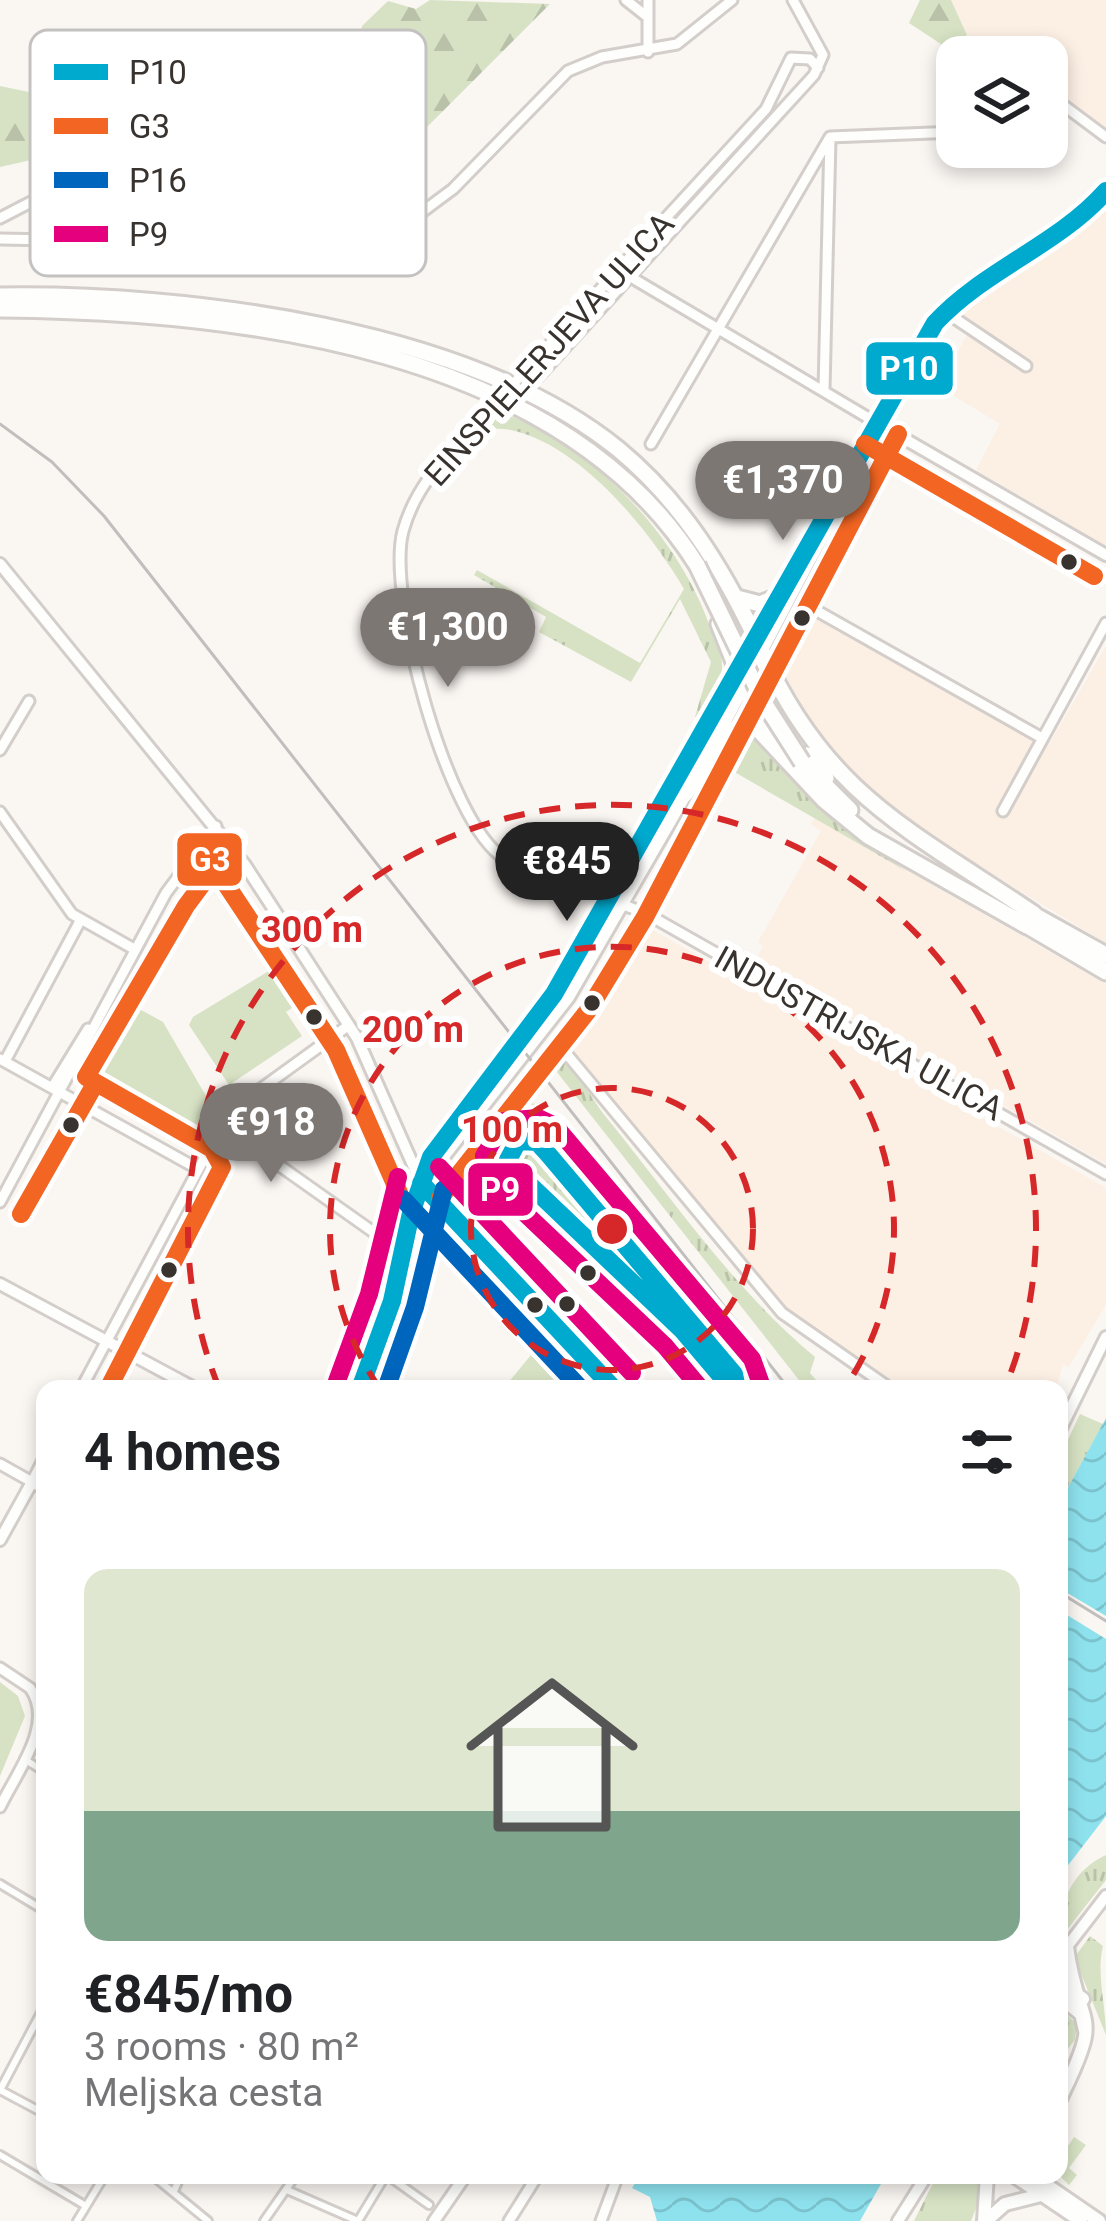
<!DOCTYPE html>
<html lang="en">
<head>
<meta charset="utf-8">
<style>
  body { margin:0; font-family:Roboto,sans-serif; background:#f2f2f2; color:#202124; height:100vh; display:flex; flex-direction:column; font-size:45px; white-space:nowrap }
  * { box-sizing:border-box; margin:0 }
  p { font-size:39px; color:#757577 }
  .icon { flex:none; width:66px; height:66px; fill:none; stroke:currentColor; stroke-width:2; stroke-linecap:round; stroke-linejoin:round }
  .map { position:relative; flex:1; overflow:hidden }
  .sheet { position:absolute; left:36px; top:1380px; width:1032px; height:804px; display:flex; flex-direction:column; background:#fff; border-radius:24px; box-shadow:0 6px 18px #0003 }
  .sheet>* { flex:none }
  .tools { position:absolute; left:936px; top:36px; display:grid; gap:24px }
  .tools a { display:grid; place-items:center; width:132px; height:132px; border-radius:24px; background:#fff; box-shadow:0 6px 18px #0003; font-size:60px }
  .price { position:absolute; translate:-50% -102px; padding:0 27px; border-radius:42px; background:#7c7773; color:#fff; font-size:39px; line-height:78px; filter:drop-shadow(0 3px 6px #0008) }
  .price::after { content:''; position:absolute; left:50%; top:72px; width:36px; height:27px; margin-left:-18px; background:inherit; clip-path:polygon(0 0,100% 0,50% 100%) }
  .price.on { background:#222; color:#fff }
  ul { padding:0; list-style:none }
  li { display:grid; align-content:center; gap:24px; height:636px; padding:0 48px }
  li span { display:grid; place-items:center; height:372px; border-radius:24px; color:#555 }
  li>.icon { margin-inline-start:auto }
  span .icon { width:216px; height:216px; fill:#fffc; stroke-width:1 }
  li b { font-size:51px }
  h2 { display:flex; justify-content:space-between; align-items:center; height:144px; padding:0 48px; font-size:51px }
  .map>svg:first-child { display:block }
</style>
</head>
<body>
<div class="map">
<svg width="1106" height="2221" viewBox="0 0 1106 2221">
  <defs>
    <pattern id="grass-tufts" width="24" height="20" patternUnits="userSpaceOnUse" patternTransform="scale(3)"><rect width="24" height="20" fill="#d7e2c4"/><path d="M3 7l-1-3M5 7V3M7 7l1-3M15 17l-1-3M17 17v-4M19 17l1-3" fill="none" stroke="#b9c2a9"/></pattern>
    <pattern id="forest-firs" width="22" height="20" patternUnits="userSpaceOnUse" patternTransform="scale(3)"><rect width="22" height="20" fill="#d7e2c4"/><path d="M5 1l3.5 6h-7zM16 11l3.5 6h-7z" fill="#b9c2a9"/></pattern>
    <pattern id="water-waves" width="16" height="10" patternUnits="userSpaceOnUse" patternTransform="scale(3)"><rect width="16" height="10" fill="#8ee2ee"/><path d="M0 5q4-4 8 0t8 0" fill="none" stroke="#7bc2cc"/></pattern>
  </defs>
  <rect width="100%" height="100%" fill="#faf6f2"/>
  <path fill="#fcefe4" d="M951 0H1106V134L1047 92V57H998L967 35Z
    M1106 198V546L976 470 1000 424 938 386 967 335 941 320 998 275 1059 242Z
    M801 609 1048 746 1106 646V943L875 803 820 736 785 675 782 648Z
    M815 818 1106 984V1164L754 964 763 946 758 942 821 831 811 824Z
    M637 921 1106 1188V1304L1069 1367 1063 1364 1056 1389H908L814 1332 787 1308 565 1043 599 997 617 941 627 925Z"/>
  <path fill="url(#grass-tufts)" d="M497 411C589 443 676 532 709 624 714 638 723 654 722 669 721 686 707 705 699 720L695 717 711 662 680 599 631 682 539 632 546 617 474 575 477 570 640 663 684 589C650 531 581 445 511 430 501 428 494 430 483 426Z
    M756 735 822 809 906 871 731 770 746 739Z
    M550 1044C572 1060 588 1094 606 1117 672 1198 734 1290 815 1357L810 1373 824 1389H806L549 1062Z
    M514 1094 525 1107 533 1103 764 1389H755L737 1369 542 1128 523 1125 504 1144 492 1139 485 1154H473Z
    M527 1146 539 1150 634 1269 671 1306 522 1164 519 1155Z
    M540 1344 582 1389H503Z
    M1080 1414 1103 1424 1059 1504V1459Z
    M1106 1855V1880L1059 1940C1059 1904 1071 1871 1106 1855Z
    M1090 1936 1103 1946C1096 1972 1106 2006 1106 2035L1077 1964V1954Z
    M1059 2006 1077 2025 1075 2040 1059 2060Z
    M1074 2137 1086 2145 1069 2168 1077 2175 1069 2185 1059 2175V2160Z
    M937 2175H978L980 2198 971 2221H914Z"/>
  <path fill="url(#forest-firs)" d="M430 0 550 4 397 157 293 188 211 184 109 157 40 158 0 167V86L29 92 85 69 157 75 232 44 296 64 322 83 346 91 362 26 388 1 416 9Z
    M920 0H951L967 35 950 50 909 23Z"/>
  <path fill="#d7e2c4" d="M282 963 302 981 308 997 286 1012 302 1036 229 1085 189 1025 193 1017Z
    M123 1000 163 1022 213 1108 187 1152 189 1147 78 1087Z
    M0 1682 18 1696 25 1716 0 1776Z"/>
  <path fill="url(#water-waves)" d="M1106 1418V1816L1059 1877V1504Z
    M640 2175H886L860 2221H657L650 2197 632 2188Z"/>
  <path fill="#faf6f2" d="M1059 1588 1106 1616V1639L1059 1610Z"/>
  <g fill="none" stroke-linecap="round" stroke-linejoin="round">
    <defs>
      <path id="pedestrian" d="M24 1759 45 1772
        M0 1884 45 1911
        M0 2090 45 2005
        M0 2090 45 2114
        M0 2155 86 2206
        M152 2175 208 2221
        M387 2175 429 2205
        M287 2190 358 2221
        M174 2191 181 2175
        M77 2221 105 2175
        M264 2221 296 2175
        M358 2221 386 2175"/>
      <path id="minor" d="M626 0 645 15
        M648 52V0
        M1047 93 1106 137
        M830 137 957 132
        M0 218 31 202 109 183
        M0 239 271 244 418 215 453 189 568 71 602 57 677 44 732 0
        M629 276 877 423
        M944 311 1026 366
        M528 368 766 109 791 58 810 59 818 68
        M538 377 814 75 823 55 793 0
        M824 390 830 138
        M475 425C445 457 415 487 403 531 386 595 447 823 504 858L647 914 1106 1174
        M651 444 830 137
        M803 603 1042 738
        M0 750 29 701
        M1003 811 1106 623
        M0 812 72 914 134 949
        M565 1052 782 1313 891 1389
        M0 1059 198 1169
        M5 1061 80 921
        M53 1086 88 1029
        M222 1125 403 1253
        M0 1202 166 893 216 826
        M366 1375 388 1389
        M81 1389 222 1125 240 1104 349 1025
        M0 1464 32 1482 45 1456
        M0 1668 30 1688C56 1724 16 1773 0 1807
        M509 2221 536 2178
        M601 2221 618 2175"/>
      <path id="tertiary" d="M877 423 1106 555
        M0 564 245 865 357 1038 421 1183 614 1389
        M756 639 815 535
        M762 652 935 323 982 279 1082 219 1106 191
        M0 1284 196 1389
        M1059 1432 1106 1337
        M0 1540 32 1482 45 1489
        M1059 1957 1106 1896
        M434 2221 466 2175
        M898 2221 927 2175"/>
      <path id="secondary" d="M710 749 762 652 758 645
        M426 1178 568 997 689 788
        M360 1389 392 1301 411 1213 431 1157 538 1019 756 639
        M1059 1982 1083 1999
        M1059 1996 1081 2014 1085 2031
        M1059 2101C1106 2006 1079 2035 1067 1947
        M1013 2175 1081 2221
        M1032 2175 1099 2221
        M984 2221 987 2175
        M986 2221 1005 2204 1041 2195"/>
      <path id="trunk" d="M0 296C187 293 469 328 618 449 681 501 722 567 756 639
        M0 309C236 311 560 347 697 565
        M737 598 760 604 780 596
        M719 624 738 672
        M762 652C826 795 912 831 1034 914
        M744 686 767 729
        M807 755 826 778
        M812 772 850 810
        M685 794 731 730 753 724 824 800 868 836 1027 926
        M1025 910 1106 955
        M1021 922 1106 972"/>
    </defs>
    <use href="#pedestrian" stroke="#d3ceca" stroke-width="12"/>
    <use href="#minor" stroke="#d3ceca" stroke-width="15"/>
    <use href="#tertiary" stroke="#d3ceca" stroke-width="16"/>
    <use href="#secondary" stroke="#d3ceca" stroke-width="18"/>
    <use href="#trunk" stroke="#d3ceca" stroke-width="21"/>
    <use href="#pedestrian" stroke="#fefefd" stroke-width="6"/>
    <use href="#minor" stroke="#fefefd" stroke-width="9"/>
    <use href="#tertiary" stroke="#fefefd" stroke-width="10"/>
    <use href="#secondary" stroke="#fefefd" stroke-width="12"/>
    <use href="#trunk" stroke="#fefefd" stroke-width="15"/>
    <path stroke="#c0bfbe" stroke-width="3" d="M0 424 52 462 104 516 789 1389
      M1059 1592 1106 1621"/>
    <defs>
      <path id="minor-bridge" d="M475 425 528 368"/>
      <path id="trunk-bridge" d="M697 565 763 701 802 762"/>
    </defs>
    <use href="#minor-bridge" stroke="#d3ceca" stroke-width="15" stroke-linecap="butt"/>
    <use href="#trunk-bridge" stroke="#d3ceca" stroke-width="21" stroke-linecap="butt"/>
    <use href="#minor-bridge" stroke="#fefefd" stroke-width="9"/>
    <use href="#trunk-bridge" stroke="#fefefd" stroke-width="15"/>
    <defs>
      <path id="bus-1" d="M421 1183 614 1389
        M360 1389 392 1301 411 1213 431 1157 554 994 935 323C985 269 1057 246 1106 191
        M732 1389 682 1330 511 1167 508 1160 518 1141 537 1142 548 1154 734 1374 737 1389"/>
      <path id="bus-2" d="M865 444 1094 576
        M196 839 336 1050 399 1193
        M440 1198 587 1012 645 917 898 434
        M21 1214 95 1084
        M108 1389 222 1167 212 1149 86 1077 186 906 235 840"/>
      <path id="bus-3" d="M403 1199 581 1389
        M386 1389 415 1307 444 1189"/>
      <path id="bus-4" d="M439 1167 632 1373
        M337 1381 369 1294 398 1177
        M701 1389 665 1346 491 1181 484 1156 504 1121 538 1118 555 1126 752 1359 761 1384"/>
    </defs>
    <use href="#bus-1" stroke="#fff" stroke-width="27"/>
    <use href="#bus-2" stroke="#fff" stroke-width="27"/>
    <use href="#bus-3" stroke="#fff" stroke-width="27"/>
    <use href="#bus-4" stroke="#fff" stroke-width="27"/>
    <use href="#bus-1" stroke="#00a9ce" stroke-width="18"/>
    <use href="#bus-2" stroke="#f26522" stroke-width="18"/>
    <use href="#bus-3" stroke="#0065bd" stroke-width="18"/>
    <use href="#bus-4" stroke="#e5007d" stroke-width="18"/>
  </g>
  <g fill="none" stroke="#d62828" stroke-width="6" stroke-dasharray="21 15">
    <circle cx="612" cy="1229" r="141"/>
    <path d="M380 1389A282 282 0 1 1 844 1389"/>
    <path d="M219 1388A424 424 0 1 1 1005 1388"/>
  </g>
  <g fill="#38332f" stroke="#fff" stroke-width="4.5">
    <circle cx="1069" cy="562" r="10"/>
    <circle cx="802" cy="618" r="10"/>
    <circle cx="592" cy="1003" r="10"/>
    <circle cx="314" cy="1017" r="10"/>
    <circle cx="71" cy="1125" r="10"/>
    <circle cx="169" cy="1270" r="10"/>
    <circle cx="588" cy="1273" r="10"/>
    <circle cx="567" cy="1304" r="10"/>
    <circle cx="535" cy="1305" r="10"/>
  </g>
  <g text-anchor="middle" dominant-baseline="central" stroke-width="12" stroke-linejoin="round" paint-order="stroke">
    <g font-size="33" fill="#38332f" stroke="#fff">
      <text transform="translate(549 349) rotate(-48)">EINSPIELERJEVA ULICA</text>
      <text transform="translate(859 1033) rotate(29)">INDUSTRIJSKA ULICA</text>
    </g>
  </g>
  <rect x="30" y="30" width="396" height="246" rx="18" fill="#fff" stroke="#c3c2c1" stroke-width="3"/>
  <rect x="54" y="64" width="54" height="16" fill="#00a9ce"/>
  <rect x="54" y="118" width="54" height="16" fill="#f26522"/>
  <rect x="54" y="172" width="54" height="16" fill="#0065bd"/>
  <rect x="54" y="226" width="54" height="16" fill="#e5007d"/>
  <g font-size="33" fill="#38332f">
    <text x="129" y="84">P10</text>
    <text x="129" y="138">G3</text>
    <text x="129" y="192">P16</text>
    <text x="129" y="246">P9</text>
  </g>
  <circle cx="612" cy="1229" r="18" fill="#d62828" stroke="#fff" stroke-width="6"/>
  <g font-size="36" text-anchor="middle" font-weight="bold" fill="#d62828" stroke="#fff" stroke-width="12" stroke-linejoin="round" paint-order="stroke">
    <text x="312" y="942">300 m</text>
    <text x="413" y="1042">200 m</text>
    <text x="512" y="1142">100 m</text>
  </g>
  <g stroke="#fff" stroke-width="4.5">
    <rect x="864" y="340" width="91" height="57" rx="12" fill="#00a9ce"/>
    <rect x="175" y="831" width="69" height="57" rx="12" fill="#f26522"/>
    <rect x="466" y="1161" width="69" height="57" rx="12" fill="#e5007d"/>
  </g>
  <g font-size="33" text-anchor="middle" font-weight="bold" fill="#fff">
    <text x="909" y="380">P10</text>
    <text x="210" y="871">G3</text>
    <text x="500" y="1201">P9</text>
  </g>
</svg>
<div class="tools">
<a><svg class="icon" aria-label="layers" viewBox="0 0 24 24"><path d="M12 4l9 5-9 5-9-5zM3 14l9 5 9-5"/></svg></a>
</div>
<b class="price" style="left:783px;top:543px">€1,370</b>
<b class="price" style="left:448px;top:690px">€1,300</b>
<b class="price on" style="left:567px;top:924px">€845</b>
<b class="price" style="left:271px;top:1185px">€918</b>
<section class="sheet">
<h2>4 homes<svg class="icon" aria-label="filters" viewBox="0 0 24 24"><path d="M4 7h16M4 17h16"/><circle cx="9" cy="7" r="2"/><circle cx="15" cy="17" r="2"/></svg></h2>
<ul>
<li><span style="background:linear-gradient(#dfe7d0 65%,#7fa58c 0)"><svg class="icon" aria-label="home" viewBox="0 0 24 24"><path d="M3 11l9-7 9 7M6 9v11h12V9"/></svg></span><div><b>€845/mo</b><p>3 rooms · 80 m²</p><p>Meljska cesta</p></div></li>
</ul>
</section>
</div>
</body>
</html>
